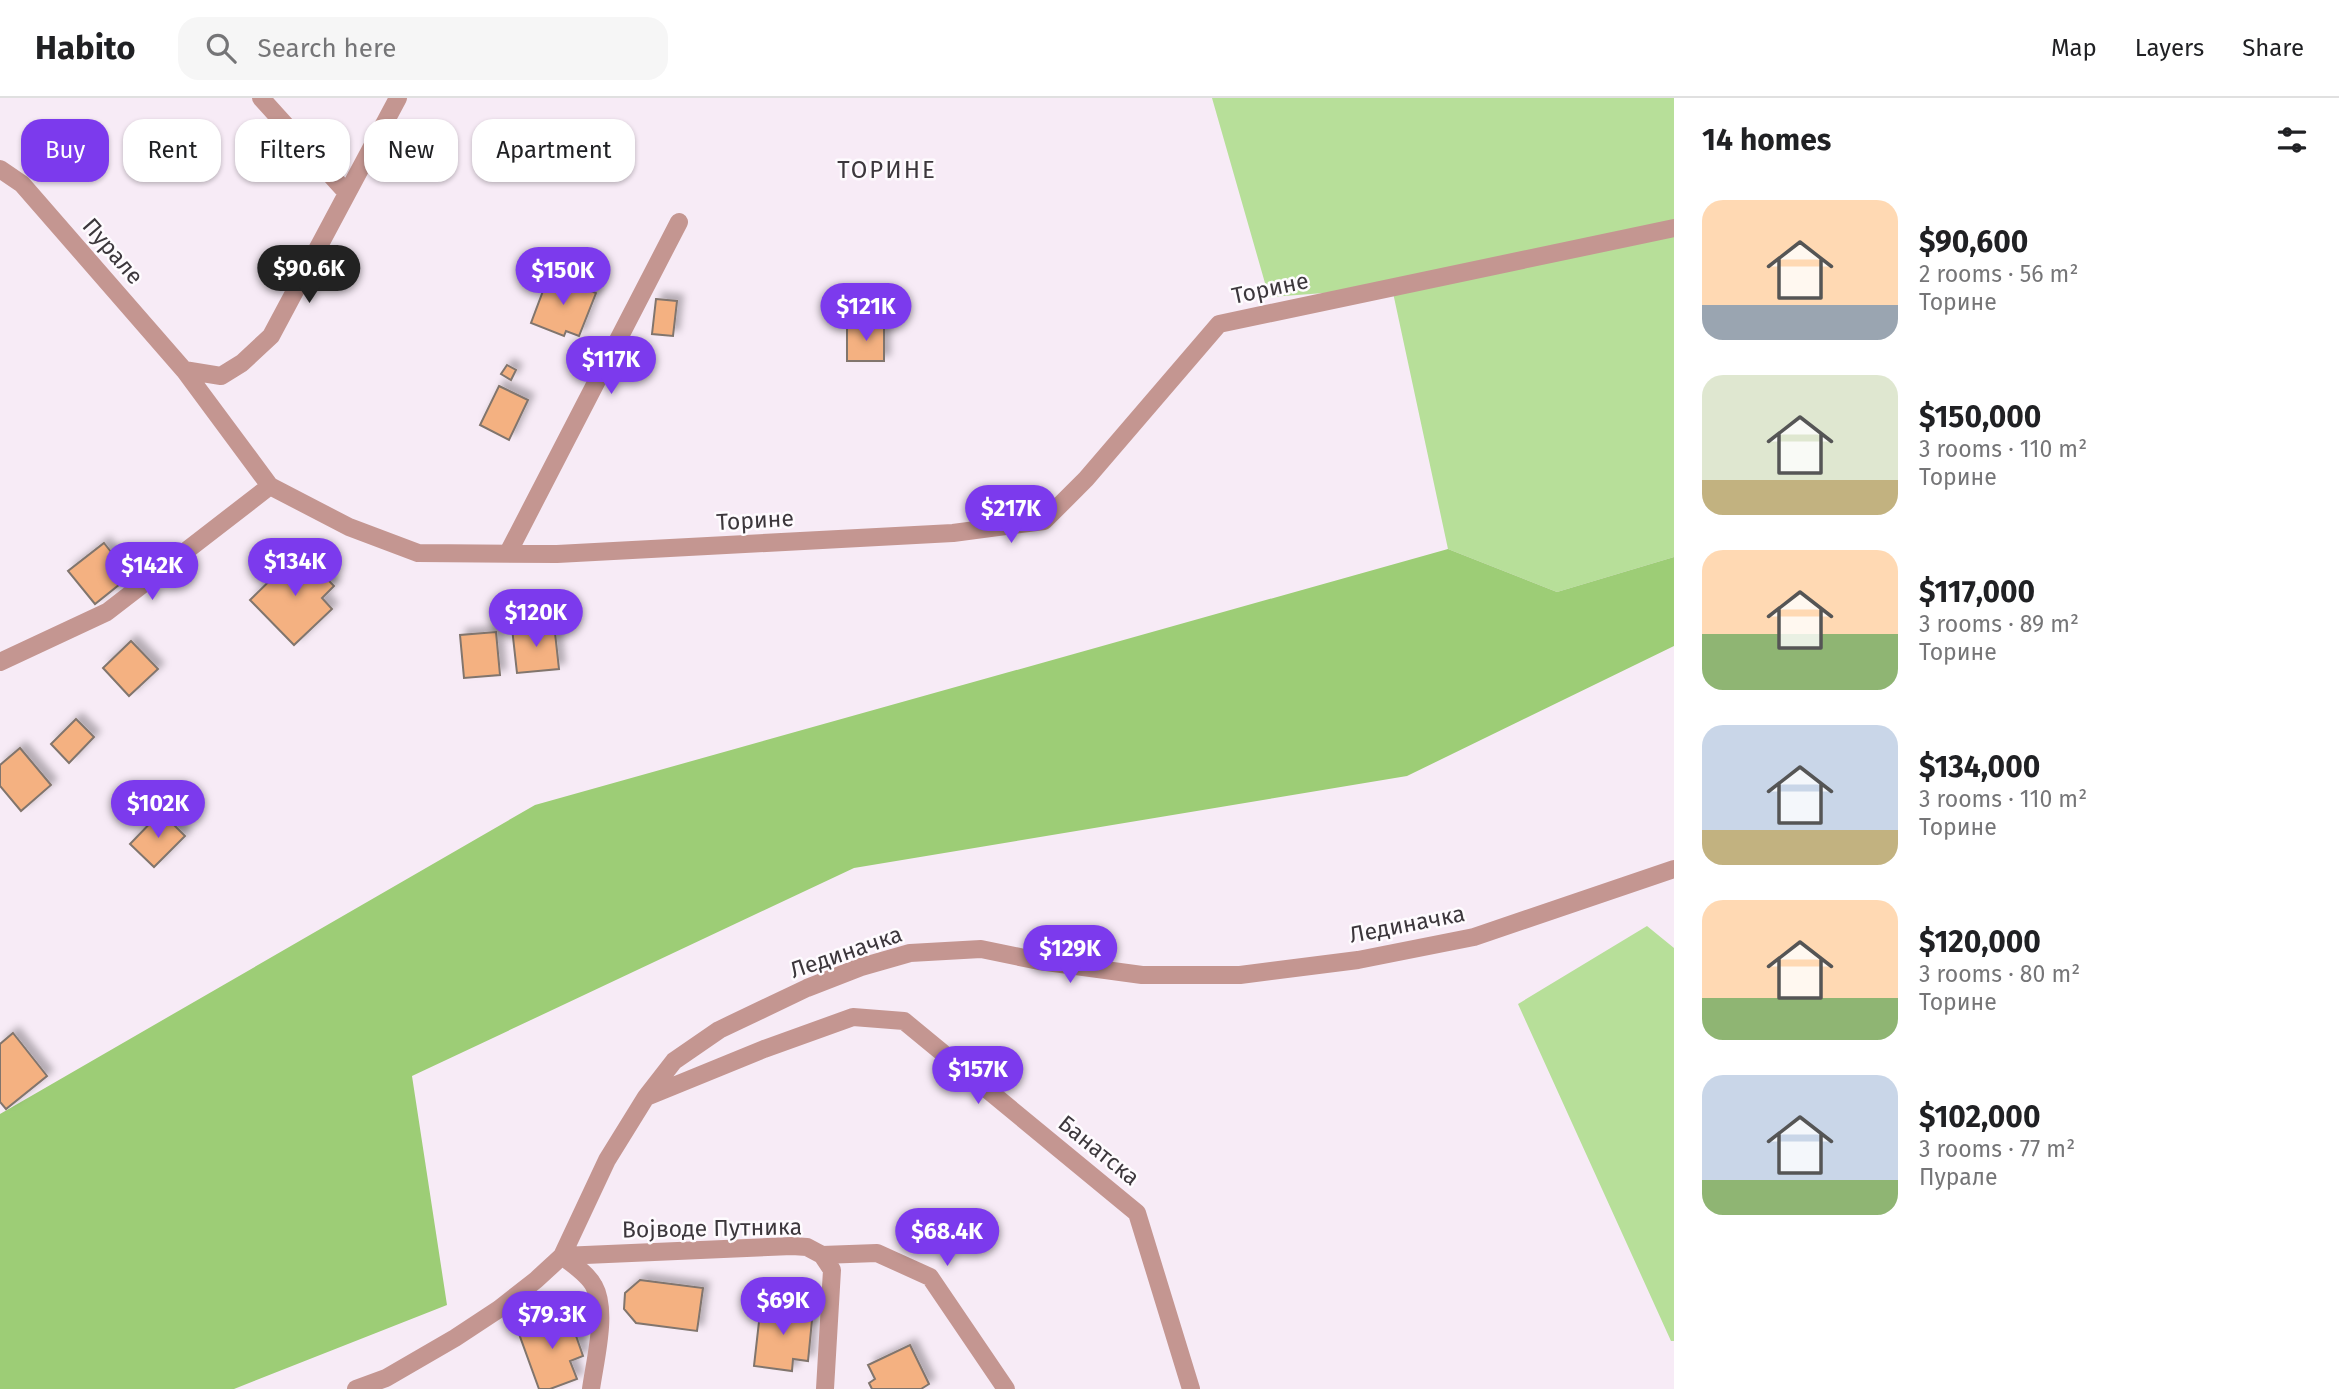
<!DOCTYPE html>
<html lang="en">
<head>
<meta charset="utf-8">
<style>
  body { margin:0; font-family:"Fira Sans",sans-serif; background:#f6f6f6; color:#202124; height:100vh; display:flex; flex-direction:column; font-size:26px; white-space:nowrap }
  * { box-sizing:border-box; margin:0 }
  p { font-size:23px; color:#757577 }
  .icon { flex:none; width:38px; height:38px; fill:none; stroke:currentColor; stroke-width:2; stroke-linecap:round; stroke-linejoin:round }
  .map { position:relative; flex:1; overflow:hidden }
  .side { display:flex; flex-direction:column; background:#fff; width:665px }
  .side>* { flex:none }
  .guide { position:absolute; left:21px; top:21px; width:665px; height:63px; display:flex; gap:14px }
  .price { position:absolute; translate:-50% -60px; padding:0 16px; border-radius:24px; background:#7c3aed; color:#fff; font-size:23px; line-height:46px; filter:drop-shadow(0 2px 4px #0008) }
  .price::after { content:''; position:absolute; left:50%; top:42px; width:21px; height:16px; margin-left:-10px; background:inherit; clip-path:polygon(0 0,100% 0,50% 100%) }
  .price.current { background:#222; color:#fff }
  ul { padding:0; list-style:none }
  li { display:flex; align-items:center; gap:21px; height:175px; padding:0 28px }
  li span { display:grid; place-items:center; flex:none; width:196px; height:140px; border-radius:21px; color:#555 }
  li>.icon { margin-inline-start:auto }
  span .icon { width:84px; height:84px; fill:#fffc; stroke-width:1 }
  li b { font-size:30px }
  h2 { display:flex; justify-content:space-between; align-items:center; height:84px; padding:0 28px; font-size:30px }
  .chip { padding:0 24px; border-radius:21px; background:#fff; box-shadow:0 2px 5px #0004; font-size:24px; line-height:63px }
  .chip.current { background:#7c3aed; color:#fff }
  header { display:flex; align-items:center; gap:42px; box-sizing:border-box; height:98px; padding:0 35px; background:#fff; border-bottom:2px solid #e0e0e0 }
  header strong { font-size:33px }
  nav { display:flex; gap:38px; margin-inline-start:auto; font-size:24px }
  .search { width:490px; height:63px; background:#f6f6f6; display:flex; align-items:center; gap:18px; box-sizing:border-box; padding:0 24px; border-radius:21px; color:#757577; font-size:26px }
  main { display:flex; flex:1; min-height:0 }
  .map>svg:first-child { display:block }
</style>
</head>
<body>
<header>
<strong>Habito</strong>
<div class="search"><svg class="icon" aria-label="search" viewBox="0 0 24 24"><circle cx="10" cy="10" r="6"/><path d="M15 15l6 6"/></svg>Search here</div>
<nav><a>Map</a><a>Layers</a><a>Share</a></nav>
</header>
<main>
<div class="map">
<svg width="1674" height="1291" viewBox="0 0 1674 1291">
  <defs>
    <filter id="shadow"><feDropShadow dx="6" dy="-6" stdDeviation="3.5" flood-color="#0004"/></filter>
  </defs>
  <rect width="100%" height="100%" fill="#f7ebf6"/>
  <path fill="#b7df99" d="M1212 0H1674V459L1557 494 1448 451 1392 190 1269 199Z
    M1647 828 1674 850V1243H1671L1518 906Z"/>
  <path fill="#9dcd76" d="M1448 451 1557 494 1674 459V548L1407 678 854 770 412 978 447 1207 234 1291H0V1016L535 707Z"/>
  <path fill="#f4b181" stroke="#81756d" stroke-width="2" filter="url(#shadow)" d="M549 177 596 195 579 238 566 233 564 238 531 225Z
    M656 201 677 203 673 238 652 236Z
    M847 227H884V263H847Z
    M507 267 516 272 511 282 501 276Z
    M499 288 528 302 509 342 480 327Z
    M104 445 130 478 95 506 68 473Z
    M300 453 334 488 322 500 332 511 294 547 250 502Z
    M554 526 559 571 517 575 512 530Z
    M496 534 500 577 464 580 460 537Z
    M131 543 158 571 129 598 103 570Z
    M76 621 94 639 69 665 51 646Z
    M20 650 51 687 21 713 0 688V667Z
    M161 714 185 738 154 769 130 746Z
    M13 935 47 978 6 1011 0 1004V946Z
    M640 1182 703 1190 697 1233 636 1225 624 1211 625 1195Z
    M761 1206 813 1212 808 1263 793 1261 792 1273 754 1268Z
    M568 1215 583 1258 570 1263 577 1281 550 1291H539L518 1233Z
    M910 1247 929 1286 921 1291H872L869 1285 875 1281 868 1267Z"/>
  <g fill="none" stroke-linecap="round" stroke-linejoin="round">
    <path stroke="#c49691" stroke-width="18" d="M261 0 347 95
      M398 0 271 238 242 265 221 278 184 272 270 388 349 429 418 455 557 456 953 435 1044 423 1086 381 1219 226 1674 130
      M0 71 22 86 184 272
      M508 455 679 124
      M0 564 107 514 270 388
      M649 998 764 951 853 919 904 923 1137 1115 1191 1291
      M822 1157 832 1172 825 1291
      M562 1158 792 1148 807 1149 822 1157 877 1155 930 1179 1006 1291
      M562 1158C572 1166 588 1176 594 1188 608 1213 595 1262 591 1291
      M356 1291 386 1280 455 1240 499 1211 536 1182 562 1158 607 1062 646 999 674 963 719 932 807 890 861 869 910 855 981 851 1039 863 1142 877H1240L1358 862 1474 839 1674 771"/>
  </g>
  <g text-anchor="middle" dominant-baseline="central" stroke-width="5" stroke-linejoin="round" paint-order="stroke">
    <g font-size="23" fill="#3c373c" stroke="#fefbfe">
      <text transform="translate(113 153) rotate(49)">Пурале</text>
      <text transform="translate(1270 190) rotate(-12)">Торине</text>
      <text transform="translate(755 422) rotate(-3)">Торине</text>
      <text transform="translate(1407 826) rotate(-11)">Лединачка</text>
      <text transform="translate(846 854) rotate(-19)">Лединачка</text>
      <text transform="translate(1099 1052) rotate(39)">Банатска</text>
      <text transform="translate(712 1130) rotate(-1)">Војводе Путника</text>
    </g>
    <g font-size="24" letter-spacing="2" fill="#3c373c" stroke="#fefbfe">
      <text x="887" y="72">ТОРИНЕ</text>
    </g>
  </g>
</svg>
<b class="price current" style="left:309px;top:207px">$90.6K</b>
<b class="price" style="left:563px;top:209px">$150K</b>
<b class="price" style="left:866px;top:245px">$121K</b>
<b class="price" style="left:611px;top:298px">$117K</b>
<b class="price" style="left:1011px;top:447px">$217K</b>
<b class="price" style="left:295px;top:500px">$134K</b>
<b class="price" style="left:152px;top:504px">$142K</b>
<b class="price" style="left:536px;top:551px">$120K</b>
<b class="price" style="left:158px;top:742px">$102K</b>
<b class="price" style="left:1070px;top:887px">$129K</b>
<b class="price" style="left:978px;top:1008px">$157K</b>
<b class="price" style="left:947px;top:1170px">$68.4K</b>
<b class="price" style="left:783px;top:1239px">$69K</b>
<b class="price" style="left:552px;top:1253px">$79.3K</b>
<div class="guide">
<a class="chip current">Buy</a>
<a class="chip">Rent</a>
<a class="chip">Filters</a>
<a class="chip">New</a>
<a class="chip">Apartment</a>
</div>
</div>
<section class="side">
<h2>14 homes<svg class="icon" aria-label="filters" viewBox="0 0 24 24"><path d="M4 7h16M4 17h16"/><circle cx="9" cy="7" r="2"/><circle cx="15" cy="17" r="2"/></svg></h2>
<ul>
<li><span style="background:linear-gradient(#ffd9b3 75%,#9aa5b1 0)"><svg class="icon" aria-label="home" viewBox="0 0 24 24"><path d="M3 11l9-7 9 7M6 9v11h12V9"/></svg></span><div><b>$90,600</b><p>2 rooms · 56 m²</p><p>Торине</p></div></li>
<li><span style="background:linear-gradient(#dfe7d0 75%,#c2b280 0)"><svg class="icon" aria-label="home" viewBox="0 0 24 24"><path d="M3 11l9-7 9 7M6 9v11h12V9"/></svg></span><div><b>$150,000</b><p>3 rooms · 110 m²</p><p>Торине</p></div></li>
<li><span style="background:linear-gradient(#ffd9b3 60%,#8fb573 0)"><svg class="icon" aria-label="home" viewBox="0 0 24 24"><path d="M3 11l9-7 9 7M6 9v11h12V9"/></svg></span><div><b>$117,000</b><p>3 rooms · 89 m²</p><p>Торине</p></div></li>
<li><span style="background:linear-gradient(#c9d6e8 75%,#c2b280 0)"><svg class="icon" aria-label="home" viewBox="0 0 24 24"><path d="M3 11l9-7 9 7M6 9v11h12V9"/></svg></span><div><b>$134,000</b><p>3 rooms · 110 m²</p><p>Торине</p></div></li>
<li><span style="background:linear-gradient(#ffd9b3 70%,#8fb573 0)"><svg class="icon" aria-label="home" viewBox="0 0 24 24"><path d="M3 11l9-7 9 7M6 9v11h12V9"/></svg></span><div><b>$120,000</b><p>3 rooms · 80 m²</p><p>Торине</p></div></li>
<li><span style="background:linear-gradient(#c9d6e8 75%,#8fb573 0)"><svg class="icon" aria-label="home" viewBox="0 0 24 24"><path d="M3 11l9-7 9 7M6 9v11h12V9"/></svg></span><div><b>$102,000</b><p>3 rooms · 77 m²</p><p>Пурале</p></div></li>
</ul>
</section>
</main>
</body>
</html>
